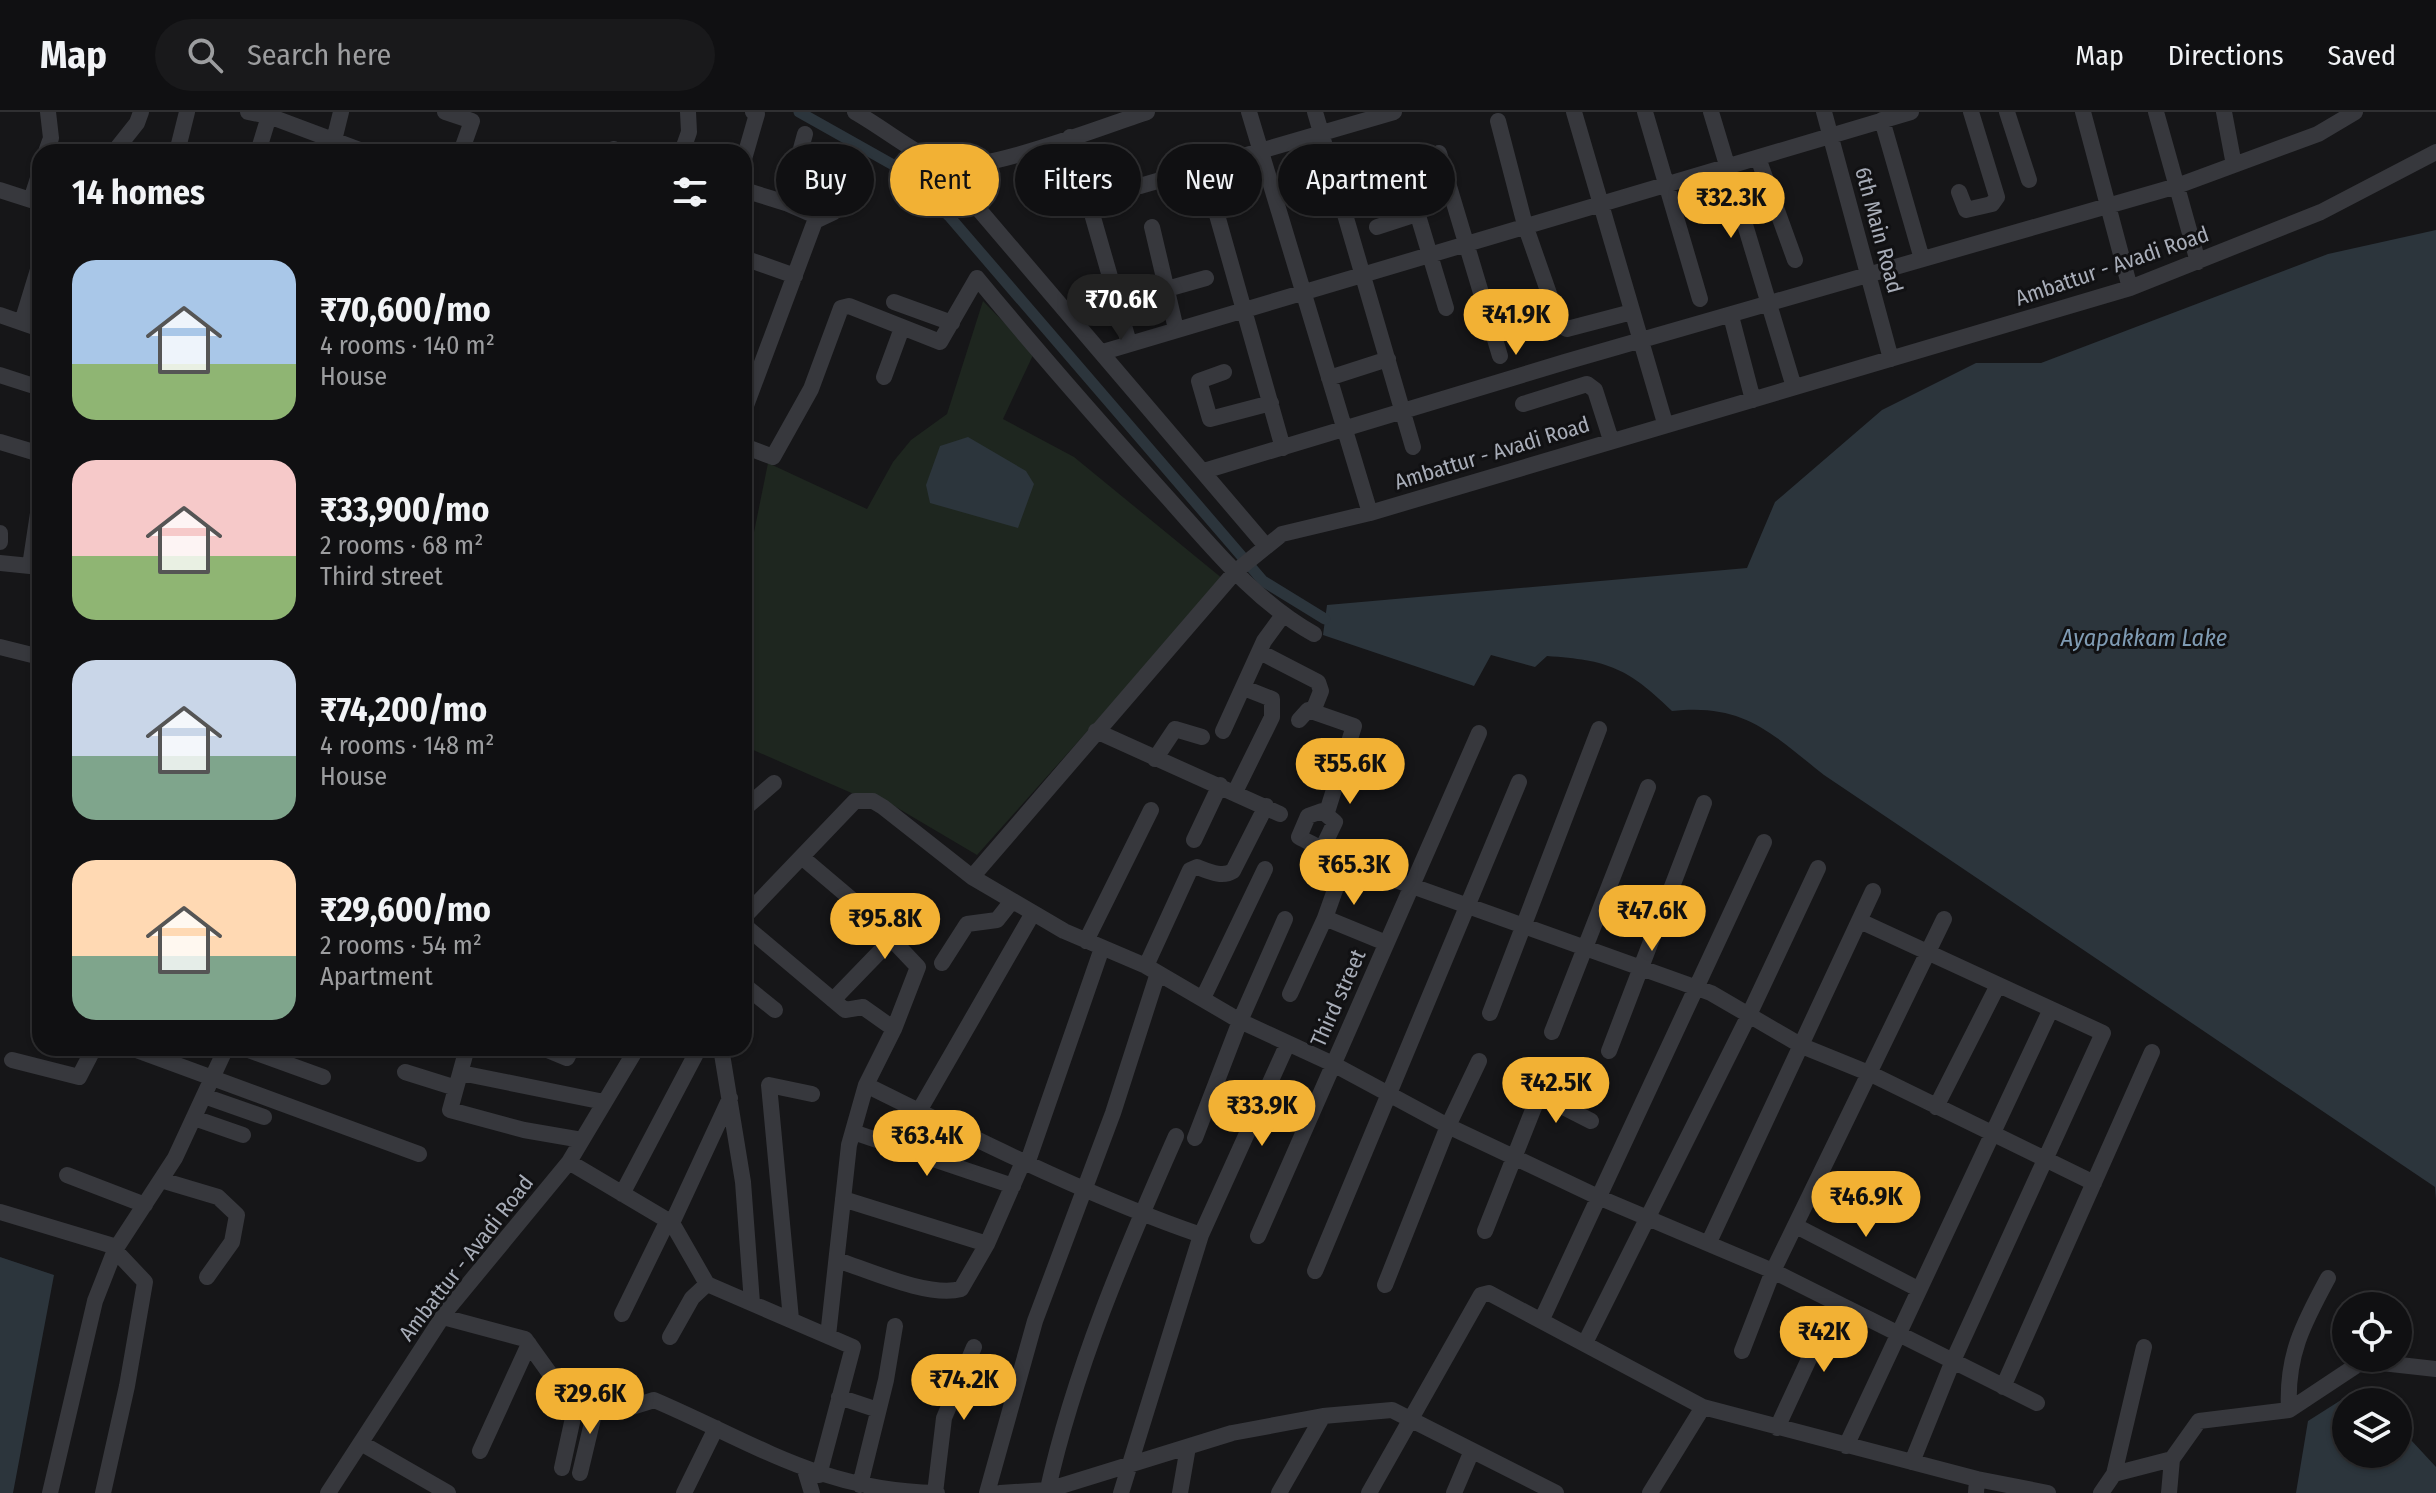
<!DOCTYPE html>
<html lang="en">
<head>
<meta charset="utf-8">
<style>
  body { margin:0; font-family:"Fira Sans Condensed",sans-serif; background:#19191b; color:#f1f3f6; height:100vh; display:flex; flex-direction:column; font-size:30px; white-space:nowrap }
  * { box-sizing:border-box; margin:0 }
  p { font-size:26px; color:#9c9d9f }
  .icon { flex:none; width:44px; height:44px; fill:none; stroke:currentColor; stroke-width:2; stroke-linecap:round; stroke-linejoin:round }
  .map { position:relative; flex:1; overflow:hidden }
  .drawer { position:absolute; left:32px; top:32px; width:720px; height:912px; display:flex; flex-direction:column; background:#101012; border-radius:24px; box-shadow:0 2px 6px #0004,0 0 0 2px #303032 }
  .drawer>* { flex:none }
  .guide { position:absolute; left:776px; top:32px; width:760px; height:72px; display:flex; gap:16px }
  .controls { position:absolute; left:2332px; top:1180px; display:grid; gap:16px }
  .controls a { display:grid; place-items:center; width:80px; height:80px; border-radius:50%; background:#101012; box-shadow:0 2px 6px #0004,0 0 0 2px #303032; font-size:40px }
  .price { position:absolute; translate:-50% -68px; padding:0 18px; border-radius:28px; background:#f2b134; color:#111; font-size:26px; line-height:52px; filter:drop-shadow(0 2px 4px #0008) }
  .price::after { content:''; position:absolute; left:50%; top:48px; width:24px; height:18px; margin-left:-12px; background:inherit; clip-path:polygon(0 0,100% 0,50% 100%) }
  .price.current { background:#222; color:#fff }
  ul { padding:0; list-style:none }
  li { display:flex; align-items:center; gap:24px; height:200px; padding:0 40px }
  li span { display:grid; place-items:center; flex:none; width:224px; height:160px; border-radius:24px; color:#555 }
  li>.icon { margin-inline-start:auto }
  span .icon { width:96px; height:96px; fill:#fffc; stroke-width:1 }
  li b { font-size:34px }
  h2 { display:flex; justify-content:space-between; align-items:center; height:96px; padding:0 40px; font-size:34px }
  .pill { padding:0 28px; border-radius:36px; background:#101012; box-shadow:0 2px 6px #0004,0 0 0 2px #303032; font-size:28px; line-height:72px }
  .pill.current { background:#f2b134; color:#111 }
  header { display:flex; align-items:center; gap:48px; box-sizing:border-box; height:112px; padding:0 40px; background:#101012; border-bottom:2px solid #303032 }
  header strong { font-size:38px }
  nav { display:flex; gap:44px; margin-inline-start:auto; font-size:28px }
  .search { width:560px; height:72px; background:#19191b; display:flex; align-items:center; gap:20px; box-sizing:border-box; padding:0 28px; border-radius:44px; color:#9c9d9f; font-size:30px }
  .map>svg:first-child { display:block }
</style>
</head>
<body>
<header>
<strong>Map</strong>
<div class="search"><svg class="icon" aria-label="search" viewBox="0 0 24 24"><circle cx="10" cy="10" r="6"/><path d="M15 15l6 6"/></svg>Search here</div>
<nav><a>Map</a><a>Directions</a><a>Saved</a></nav>
</header>
<div class="map">
<svg width="2436" height="1381" viewBox="0 0 2436 1381">
  <rect width="100%" height="100%" fill="#161618"/>
  <path fill="#1e261f" d="M983 189 1034 241 1003 307 1074 345 1223 467 977 743 884 688 863 686 744 634V441L751 435 768 351 867 397 893 350 911 328 947 302Z"/>
  <path fill="#2c353c" d="M2436 118V1088L2435 1075 1824 663C1771 621 1744 591 1672 599 1628 556 1608 548 1547 544L1535 555 1491 543 1474 574 1323 523 1327 493 1747 456 1775 390 1882 298 1976 251H2041L2328 142Z
    M968 325 1026 359 1034 372 1018 416 930 391 926 373 940 334Z
    M0 1145 54 1163 13 1381H0Z
    M2349 1283 2361 1290H2346V1342H2398V1314L2436 1355V1381H2296L2308 1309Z"/>
  <g fill="none" stroke-linecap="round" stroke-linejoin="round">
    <path stroke="#2c353c" stroke-width="11" d="M799 0 904 59 949 104 1263 469 1325 507"/>
    <path stroke="#37383d" stroke-width="16" d="M248 0 269 4 270 0
      M445 0 472 9 461 40
      M855 0C883 16 910 38 939 52 970 67 1109 12 1147 0
      M1249 0 1370 401
      M1315 0 1413 335
      M1574 0 1665 311
      M1645 0 1700 187
      M1711 0 1794 275
      M1824 0 1891 247
      M2007 0 2029 68
      M2083 0 2130 176
      M2156 0 2198 150
      M2224 0 2234 53
      M1882 8 1922 147
      M1498 9 1525 113 1560 213 1567 217 1632 200
      M805 22 786 91 818 105
      M1070 25 1129 231
      M46 40 51 26 48 0
      M114 40 137 11 141 0
      M177 40 187 0
      M258 40 269 4 365 40
      M331 40 341 0
      M613 40 614 37
      M682 40 689 20 688 0
      M1439 41 1500 244
      M1758 46 1795 148
      M744 47 757 2 753 0
      M941 53 1266 434
      M1204 57 1283 336
      M1369 61 1403 54 1446 196
      M1140 74 1394 0
      M0 78 40 91
      M744 78 786 91
      M1959 80 1966 98 1992 92 1997 85 1971 0
      M31 88 40 60
      M1152 115 1176 217
      M1377 115 1417 102
      M744 146 795 164
      M1167 177 1206 166
      M894 190 952 211
      M0 203 40 217
      M1731 204 1753 288
      M22 210 40 151
      M1103 240 1911 0
      M1224 260 1199 269 1210 307 1271 291
      M0 263 40 276
      M884 265 902 216
      M1329 266 1388 247
      M1523 292 1587 272 1595 278 1611 328
      M744 299 815 109 834 100 848 45
      M0 330 40 342
      M744 334 773 345 811 277 841 196 849 194 940 230 977 166C1039 241 1103 314 1168 386 1213 436 1255 489 1314 522
      M1204 359 1565 250 2177 74 2318 22 2355 0
      M0 421V430
      M0 451 30 454 40 388
      M0 535 40 545
      M1262 541 1318 570 1321 579 1313 599
      M1299 608 1308 598 1354 614 1327 700
      M1096 619 1280 702
      M1223 619 1264 529 1283 503
      M1155 647 1175 617 1202 625
      M1235 680 1272 605V587L1244 576
      M744 697 774 671
      M1194 728 1220 673
      M1322 737 1335 710 1322 699 1308 704 1299 725C1314 733 1330 741 1345 750L1711 881 1802 934 1871 962 2094 1071
      M804 747 863 797 918 855 894 917 866 973 849 1033 828 1224
      M1345 750 1325 806 1386 831
      M972 765 1064 819 1146 854 1240 909 1333 952 1448 1014 1598 1085 1773 1159 2037 1291
      M744 805 855 689H873L883 695 972 765 1235 460 1282 422 1370 401 2130 176 2321 100 2436 40
      M1860 809 2103 921 1952 1251 1912 1350
      M744 813 845 898 863 895 894 917
      M1086 829 1151 698
      M942 851 967 812 997 808 1012 789
      M1146 854 1190 758 1197 755C1208 759 1222 766 1233 759L1266 694
      M744 873 775 898
      M1290 882 1325 806
      M1203 886 1265 757
      M833 888 892 827
      M1490 901 1599 617
      M1552 920 1648 675
      M131 936 419 1042
      M243 936 323 965
      M467 936 450 998 524 1018 582 1028
      M543 936 567 946 572 936
      M721 936 743 1070 752 1191
      M1609 939 1704 691
      M12 948 79 965 94 936
      M405 960 456 976
      M461 961 604 990
      M866 973C976 1027 1085 1083 1201 1123L1121 1381
      M1538 982 1591 1009
      M204 984 264 1005
      M1936 995 1998 873
      M919 999 1033 801
      M194 1006 243 1023
      M853 1020 1013 1074
      M1195 1026 1240 909 1285 807
      M569 1050 672 1111 730 986
      M1027 1052 1102 836
      M67 1063 145 1093
      M161 1068 218 1085 237 1103 232 1130 207 1165
      M622 1082 699 936
      M843 1087 987 1132
      M0 1100 110 1133 145 1170 127 1274 103 1381
      M672 1111 707 1172 853 1235 819 1363
      M1796 1114 1918 1177
      M1485 1119 1546 965
      M1201 1123 1287 933
      M1258 1124 1479 621
      M1709 1130 1873 779
      M837 1148C868 1158 929 1186 961 1177L987 1132 1023 1050
      M1315 1159 1519 670
      M1385 1173 1448 1014 1479 949
      M622 1202 668 1108
      M443 1205 525 1227 553 1266 596 1294 622 1298 654 1288C757 1332 819 1378 937 1381
      M791 1207 769 973 812 982
      M1542 1207 1764 730
      M670 1225 692 1186 707 1172
      M1585 1231 1748 905 1818 756
      M1742 1239 1773 1159 1944 807
      M2003 1275 2152 940
      M839 1285 878 1298
      M2289 1298C2286 1244 2303 1212 2328 1166
      M1777 1316 1835 1191
      M361 1331 448 1381
      M1846 1334 2051 897
      M480 1339 529 1232
      M562 1356 578 1283
      M805 1358 812 1381
      M580 1361 596 1294
      M2114 1362 2144 1235
      M1977 1367 2048 1381
      M860 1373 886 1268 895 1214
      M50 1381 95 1189 115 1138 175 1046 226 936
      M328 1381 447 1198 569 1050 637 936
      M684 1381 716 1316
      M935 1381 944 1306 974 1235
      M987 1381 1035 1209 1113 1001 1158 861
      M1000 1381 1048 1378 1232 1321 1323 1304 1392 1298 1556 1381
      M1047 1381C1074 1258 1125 1139 1176 1024
      M1180 1381 1188 1335
      M1279 1381 1323 1304
      M1369 1381 1481 1183 1489 1181 1703 1295
      M1454 1381 1471 1341
      M1650 1381 1703 1295 1977 1367 1976 1381
      M2101 1381 2114 1362 2172 1347 2199 1309 2289 1298 2357 1253 2373 1250 2436 1257
      M2169 1381 2172 1347"/>
  </g>
  <g text-anchor="middle" dominant-baseline="central" stroke-width="6" stroke-linejoin="round" paint-order="stroke">
    <g font-size="22" fill="#a8adb8" stroke="#111113">
      <text transform="translate(1879 118) rotate(75)">6th Main Road</text>
      <text transform="translate(2112 154) rotate(-19)">Ambattur - Avadi Road</text>
      <text transform="translate(1492 341) rotate(-17)">Ambattur - Avadi Road</text>
      <text transform="translate(1338 886) rotate(-66)">Third street</text>
      <text transform="translate(466 1146) rotate(-52)">Ambattur - Avadi Road</text>
    </g>
    <g font-size="24" font-style="italic" fill="#7f9bb3" stroke="#111113">
      <text x="2144" y="526">Ayapakkam Lake</text>
    </g>
  </g>
</svg>
<div class="controls">
<a><svg class="icon" aria-label="locate" viewBox="0 0 24 24"><circle cx="12" cy="12" r="6"/><path d="M12 2v4M12 18v4M2 12h4M18 12h4"/></svg></a>
<a><svg class="icon" aria-label="layers" viewBox="0 0 24 24"><path d="M12 4l9 5-9 5-9-5zM3 14l9 5 9-5"/></svg></a>
</div>
<b class="price" style="left:1731px;top:128px">₹32.3K</b>
<b class="price current" style="left:1121px;top:230px">₹70.6K</b>
<b class="price" style="left:1516px;top:245px">₹41.9K</b>
<b class="price" style="left:1350px;top:694px">₹55.6K</b>
<b class="price" style="left:1354px;top:795px">₹65.3K</b>
<b class="price" style="left:1652px;top:841px">₹47.6K</b>
<b class="price" style="left:885px;top:849px">₹95.8K</b>
<b class="price" style="left:1556px;top:1013px">₹42.5K</b>
<b class="price" style="left:1262px;top:1036px">₹33.9K</b>
<b class="price" style="left:927px;top:1066px">₹63.4K</b>
<b class="price" style="left:1866px;top:1127px">₹46.9K</b>
<b class="price" style="left:1824px;top:1262px">₹42K</b>
<b class="price" style="left:964px;top:1310px">₹74.2K</b>
<b class="price" style="left:590px;top:1324px">₹29.6K</b>
<div class="guide">
<a class="pill">Buy</a>
<a class="pill current">Rent</a>
<a class="pill">Filters</a>
<a class="pill">New</a>
<a class="pill">Apartment</a>
</div>
<section class="drawer">
<h2>14 homes<svg class="icon" aria-label="filters" viewBox="0 0 24 24"><path d="M4 7h16M4 17h16"/><circle cx="9" cy="7" r="2"/><circle cx="15" cy="17" r="2"/></svg></h2>
<ul>
<li><span style="background:linear-gradient(#a9c7e8 65%,#8fb573 0)"><svg class="icon" aria-label="home" viewBox="0 0 24 24"><path d="M3 11l9-7 9 7M6 9v11h12V9"/></svg></span><div><b>₹70,600/mo</b><p>4 rooms · 140 m²</p><p>House</p></div></li>
<li><span style="background:linear-gradient(#f6c9c9 60%,#8fb573 0)"><svg class="icon" aria-label="home" viewBox="0 0 24 24"><path d="M3 11l9-7 9 7M6 9v11h12V9"/></svg></span><div><b>₹33,900/mo</b><p>2 rooms · 68 m²</p><p>Third street</p></div></li>
<li><span style="background:linear-gradient(#c9d6e8 60%,#7fa58c 0)"><svg class="icon" aria-label="home" viewBox="0 0 24 24"><path d="M3 11l9-7 9 7M6 9v11h12V9"/></svg></span><div><b>₹74,200/mo</b><p>4 rooms · 148 m²</p><p>House</p></div></li>
<li><span style="background:linear-gradient(#ffd9b3 60%,#7fa58c 0)"><svg class="icon" aria-label="home" viewBox="0 0 24 24"><path d="M3 11l9-7 9 7M6 9v11h12V9"/></svg></span><div><b>₹29,600/mo</b><p>2 rooms · 54 m²</p><p>Apartment</p></div></li>
</ul>
</section>
</div>
</body>
</html>
